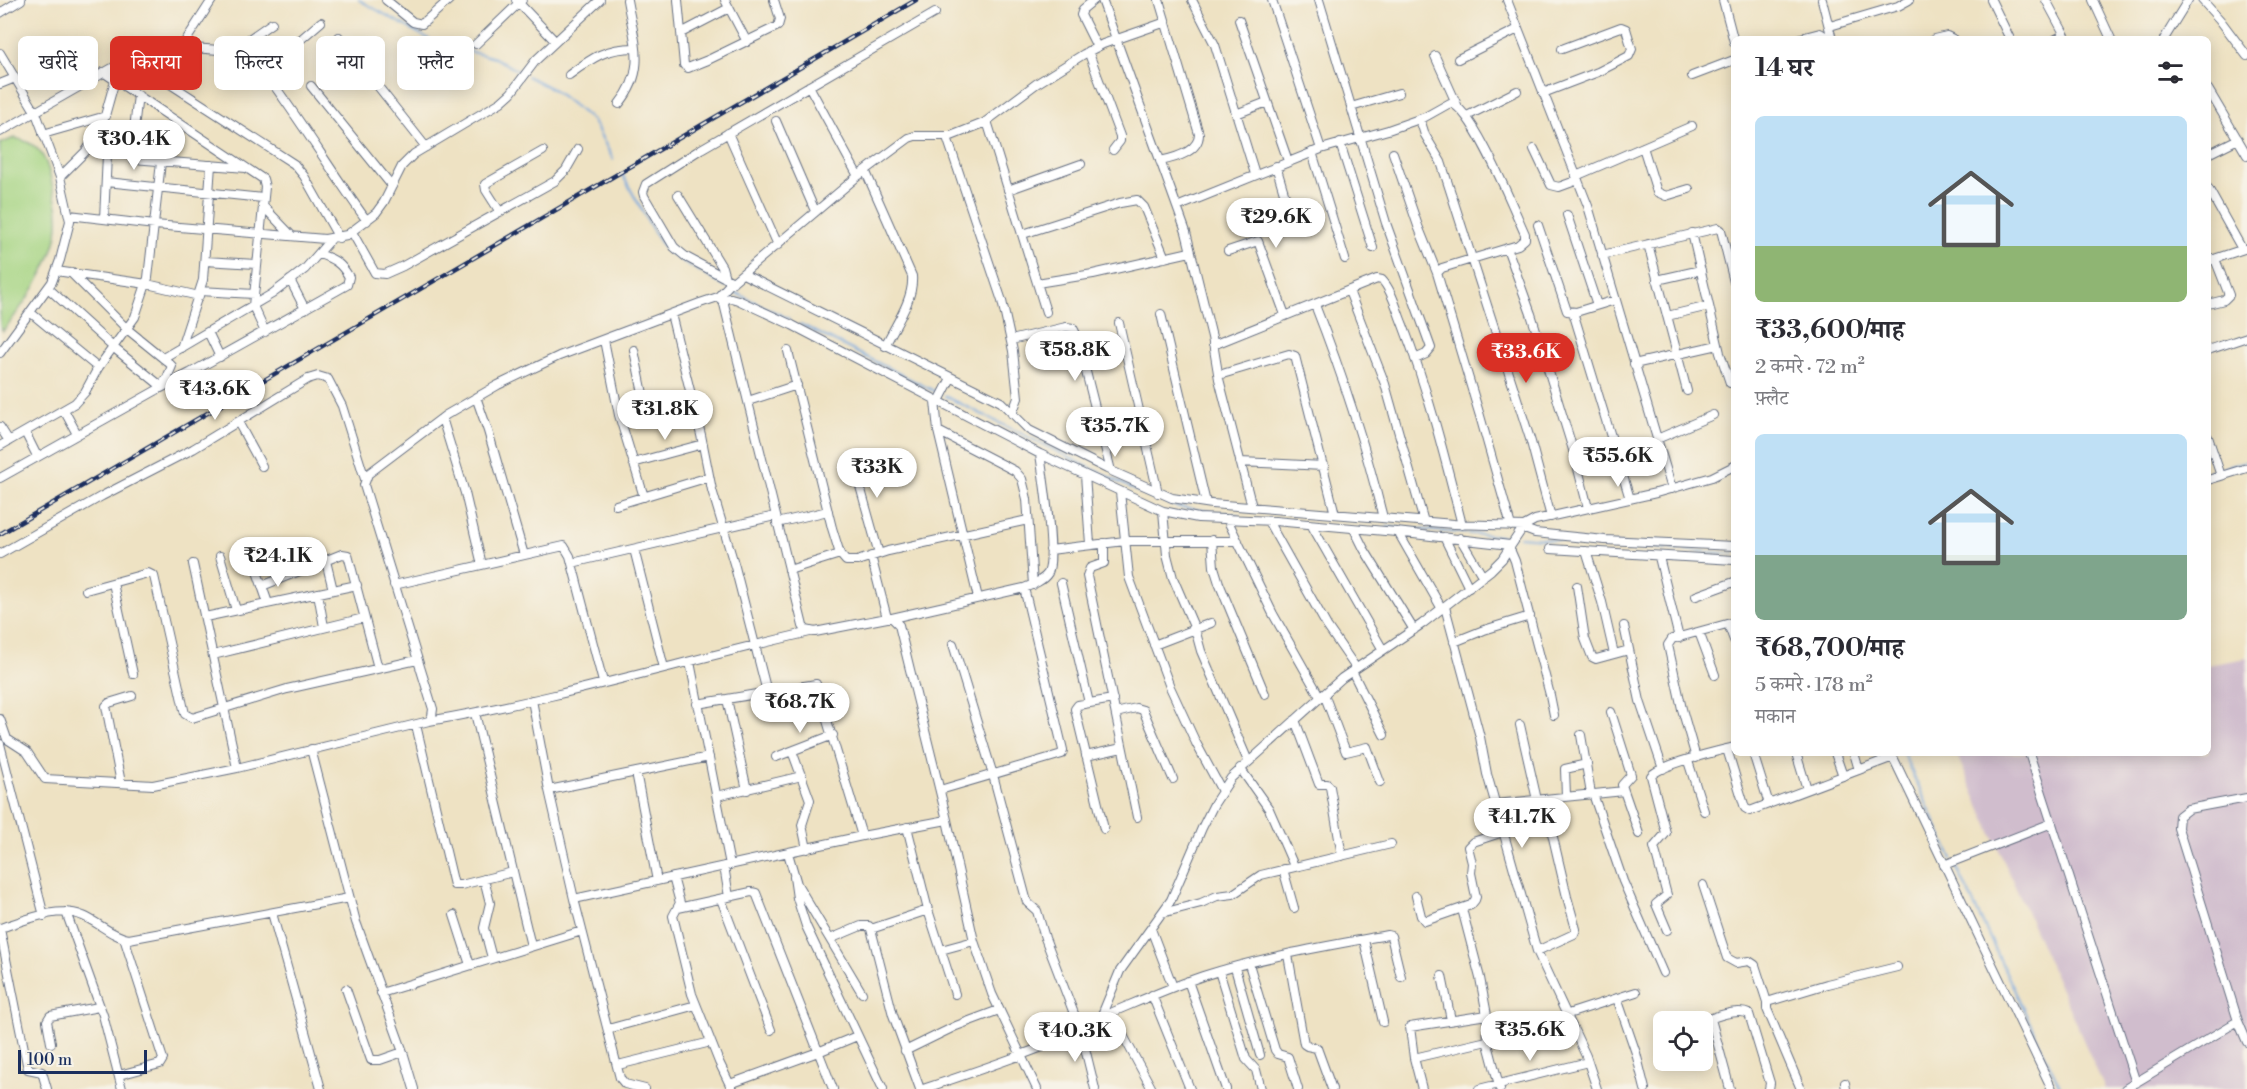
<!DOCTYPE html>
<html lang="hi">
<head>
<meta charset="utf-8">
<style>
  body { margin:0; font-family:"Libre Bodoni","Noto Serif Devanagari",serif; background:#f2f2f3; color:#2b2b33; height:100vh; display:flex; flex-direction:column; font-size:22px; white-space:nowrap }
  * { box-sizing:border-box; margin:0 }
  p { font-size:20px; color:#7c7c81 }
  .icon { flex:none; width:33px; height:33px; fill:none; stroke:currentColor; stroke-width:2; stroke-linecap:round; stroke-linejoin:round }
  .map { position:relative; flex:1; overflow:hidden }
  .drawer { position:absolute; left:1731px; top:36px; width:480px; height:720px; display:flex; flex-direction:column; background:#fff; border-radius:9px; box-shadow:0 3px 15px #0003 }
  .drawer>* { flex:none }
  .top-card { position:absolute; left:18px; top:36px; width:570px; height:54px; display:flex; gap:12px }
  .controls { position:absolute; left:1653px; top:1011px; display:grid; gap:12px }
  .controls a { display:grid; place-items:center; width:60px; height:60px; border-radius:9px; background:#fff; box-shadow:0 3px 15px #0003; font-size:30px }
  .scale { position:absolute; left:18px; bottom:15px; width:129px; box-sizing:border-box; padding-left:6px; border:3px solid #1b2f5e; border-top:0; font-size:16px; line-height:21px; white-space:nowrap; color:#1b2f5e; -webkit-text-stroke:4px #f7f3e8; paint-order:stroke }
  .price { position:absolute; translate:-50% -51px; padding:0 14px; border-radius:21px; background:#fff; color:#222; font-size:20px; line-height:39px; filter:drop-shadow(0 2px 3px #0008) }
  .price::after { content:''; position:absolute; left:50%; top:36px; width:18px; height:14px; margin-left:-9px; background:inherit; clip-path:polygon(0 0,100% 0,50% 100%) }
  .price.on { background:#d93025; color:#fff }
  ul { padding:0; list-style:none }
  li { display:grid; align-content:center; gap:12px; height:318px; padding:0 24px }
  li span { display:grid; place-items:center; height:186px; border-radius:9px; color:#555 }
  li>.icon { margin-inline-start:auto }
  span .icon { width:108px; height:108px; fill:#fffc; stroke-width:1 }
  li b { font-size:26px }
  h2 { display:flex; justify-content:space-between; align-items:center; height:72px; padding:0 24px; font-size:26px }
  .chip { padding:0 21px; border-radius:9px; background:#fff; box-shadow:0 3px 15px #0003; font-size:21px; line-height:54px }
  .chip.on { background:#d93025; color:#fff }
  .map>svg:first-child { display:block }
</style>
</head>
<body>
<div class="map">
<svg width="2247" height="1089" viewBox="0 0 2247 1089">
  <rect width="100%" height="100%" fill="#f7f3e8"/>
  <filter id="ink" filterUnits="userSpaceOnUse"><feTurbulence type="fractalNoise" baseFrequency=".0167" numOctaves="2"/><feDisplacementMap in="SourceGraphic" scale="12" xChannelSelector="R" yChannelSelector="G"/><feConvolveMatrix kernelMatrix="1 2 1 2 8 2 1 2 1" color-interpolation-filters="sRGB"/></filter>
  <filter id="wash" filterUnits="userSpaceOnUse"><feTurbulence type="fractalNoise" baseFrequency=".008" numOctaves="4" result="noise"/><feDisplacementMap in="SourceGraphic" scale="24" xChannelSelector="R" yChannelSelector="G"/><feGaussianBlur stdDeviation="1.35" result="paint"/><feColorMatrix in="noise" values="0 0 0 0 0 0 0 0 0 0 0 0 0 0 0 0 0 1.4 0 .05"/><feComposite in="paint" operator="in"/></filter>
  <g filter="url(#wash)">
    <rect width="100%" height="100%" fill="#eee2c3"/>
    <path fill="#d0bdcd" d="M2247 658V1089H2105L1956 753H2208V665Z"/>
    <path fill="#a5d482" stroke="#608270" stroke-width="1.5" d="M14 138C38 142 46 156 51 179 53 191 58 204 58 216 61 255 26 302 3 331L0 326V144Z"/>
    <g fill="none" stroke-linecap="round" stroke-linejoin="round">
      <path stroke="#72a6de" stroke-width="2" d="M359 0 434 42 495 58 522 73
        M527 76 554 90 593 121 613 159
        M622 174 659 241 669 253 725 287
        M730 290 789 319
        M800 324 940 394
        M945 396 1145 495 1178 507 1238 515
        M2221 469 2247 461
        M2208 472 2217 470
        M1387 527 1513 537
        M1519 537 1734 554
        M1903 753 1952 859
        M1955 864 2061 1089"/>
    </g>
  </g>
  <g filter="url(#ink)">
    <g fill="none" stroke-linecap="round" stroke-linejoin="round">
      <defs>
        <path id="minor" d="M386 0 413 22 422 24 449 0
          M516 0 555 41
          M678 0 684 65 688 68 708 60 778 26 780 19 774 0
          M725 0 747 42
          M1094 0 1083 9 1081 15 1097 47
          M1102 0 1186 232 1212 337 1219 379 1252 507
          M1159 0 1199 134C1199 152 1175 158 1160 161
          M1192 0 1215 45 1255 174
          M1272 0 1321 149
          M1319 0 1386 223 1431 348 1426 354 1415 359
          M1507 0 1588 206 1672 489
          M1723 0 1734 42
          M1822 0 1832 39
          M1991 0 2010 39
          M2046 0 2067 39
          M2093 0 2111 39
          M2202 0 2220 20 2247 56
          M0 13 21 0
          M1239 20 1288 161
          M321 22 272 64 268 73V77C303 124 333 174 367 221
          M1830 26 1898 6 1909 0
          M681 33 729 8
          M339 37 426 147
          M1797 39 1820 33 1830 39
          M1934 39 1947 36 1953 39
          M2056 39 2064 35
          M2164 39 2188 0
          M476 44 522 0
          M180 47 232 51 272 23
          M1088 51 1120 136V141L1113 150
          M0 53 36 113 60 177 70 221 60 260 52 282 0 353
          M1435 56 1457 105
          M130 58 294 164 304 176 339 238
          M1458 59 1518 29
          M103 72 263 179 265 187 253 306 265 332
          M569 75C592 58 605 48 635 48
          M1692 76 1734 60
          M0 84 15 78
          M311 86 392 186
          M809 86 858 176
          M2208 89 2247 155
          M1543 93 1598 72 1629 56 1632 49 1626 29 1621 27 1562 49
          M138 95 131 154 133 159 246 168
          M619 104C648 69 634 41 627 0
          M1351 107 1399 93
          M1236 114 1267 102
          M1467 116 1517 91
          M1420 119 1425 135 1441 162 1531 442 1551 517
          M776 121 815 211
          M987 121 1046 312
          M101 130 107 155 104 219
          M0 132 135 55 183 45 212 0
          M728 133 778 245
          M43 134 106 116
          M947 137 1002 301 1013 351 1018 398 1012 414
          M1340 143 1373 248
          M1643 147 1657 192 1666 196 1689 189
          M1534 149 1551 185 1559 187 1578 180
          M1312 152 1345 259
          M1393 153 1418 226 1437 273
          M2208 154 2238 139
          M1276 166 1293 223
          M865 170 912 276C914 300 895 325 885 346
          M1576 176 1692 126
          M60 177 86 151 101 130 115 80
          M106 182 263 198
          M2208 188 2242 249
          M1008 190 1081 164
          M678 195 722 267 725 278
          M262 205 292 236
          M1177 207 1321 149 1388 130 1425 117 1450 103C1473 107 1514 210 1525 234V239L1518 245 1442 268 1437 273 1480 416 1511 526
          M500 212 486 190 485 184 543 151
          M69 215 155 225 325 239 347 235 376 213 384 202 402 166 414 154 501 102 511 93 536 60 600 0
          M1567 215 1597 305
          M1538 225 1567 311 1576 312 1615 300
          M352 232 375 273 385 274 403 266 555 181 566 170 578 149
          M1692 233 1720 353 1730 383
          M1023 234 1120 203 1137 200 1144 207 1165 258
          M1648 244 1687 391
          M1507 248 1531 314 1574 453 1588 508
          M1228 251 1258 241 1285 315
          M1602 255 1718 228 1721 230 1734 282
          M205 261 256 264
          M2208 261 2244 249
          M56 271 147 284 199 296
          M743 274 1001 402 1029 430 1107 469 1172 498 1212 504 1454 524 1524 526
          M290 280 305 309
          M1657 280 1701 270
          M733 282 686 257 674 247 644 196 643 192 646 184 701 149 935 13
          M1037 283 1093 274 1190 252
          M48 288 114 348 161 386
          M200 291 254 294
          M1349 291 1385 384 1424 522
          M718 297 729 285 858 176 909 138 915 136H951L984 123 1036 84 1084 54 1103 44 1166 22
          M721 299 731 298 738 300 792 325 1040 454 1163 511 1198 518 1275 521 1396 532 1510 545
          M2208 304 2224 300 2229 295 2215 259
          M1315 305C1343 376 1365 444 1383 518
          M1573 312 1630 499
          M31 313 98 368
          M671 314 701 435 712 490 735 567 767 692
          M1161 314 1206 503
          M1667 316 1709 306
          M1119 323 1158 493
          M208 332 220 357
          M604 340 619 415 644 497
          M1011 340 1066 327 1073 328 1077 336 1111 471
          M1213 345 1377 279 1382 280C1392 290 1397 311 1403 325 1428 390 1445 458 1462 525
          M181 348 203 280 211 165
          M634 350 648 418 653 420 695 409
          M2208 350 2247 337
          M788 351 832 528 840 554 846 561H857L888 551 1028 520
          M163 358 272 294 305 269 332 238
          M1634 364 1718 345
          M1219 375 1289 354 1295 356 1335 514
          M161 388 190 373 347 285 349 277C341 263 334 259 319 254
          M476 397 488 431 524 555
          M748 401 797 385
          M935 401 938 431 978 598
          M938 403 951 378
          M64 410 77 434
          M442 418 465 493 482 565
          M238 422 262 466
          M0 427 9 441
          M938 431 1015 471 1022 479 1027 499 1033 585
          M25 432 37 456
          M2208 437 2221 476
          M1657 439 1713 415
          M0 446 75 403 85 392 98 368 135 317 148 278 161 162
          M1240 462 1324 466
          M633 463 703 444
          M1085 475 1090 544
          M0 478 157 390 167 378 172 366 169 363 127 329 71 273
          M2208 480 2247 468
          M1120 492 1129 577 1170 687 1196 743 1222 791
          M616 505 709 477
          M1163 511 1167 555 1173 578 1195 629 1201 651 1248 761
          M1227 519 1273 614 1320 697
          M1268 521 1327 626 1356 668
          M777 523 828 511
          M1312 526 1383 650
          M1522 528 1535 533 1605 540 1734 546
          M1354 529 1364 549 1414 630
          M1398 532 1442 609
          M1444 537 1469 588
          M1460 538 1483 577
          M1212 540 1214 567 1219 583 1265 694
          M247 543 268 603
          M1104 543V563L1090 568 1087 576 1137 817
          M1509 547 1515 561 1550 695 1554 715
          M634 549 664 668
          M1550 549 1734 560
          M1050 550 1125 541H1238
          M1586 551 1602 602 1614 654
          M0 554 102 496 193 449 308 379 318 376 328 379 342 406 365 479
          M879 554 856 472C864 460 885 460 898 457
          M220 556 236 610
          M871 556 887 618
          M1659 557 1679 638
          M326 561 333 590
          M572 563 775 516
          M193 564 237 768
          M789 570 840 554
          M113 583 133 674
          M1061 583 1089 703
          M394 585 564 546 570 556 603 682
          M262 586 342 554 348 555 378 668
          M1577 586 1585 639 1592 657 1596 659 1629 650
          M86 590 148 573 154 576 185 714 192 718 287 689 417 660
          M318 593 324 627
          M1696 596 1734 582
          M1445 607 1480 737 1487 774 1537 951 1586 1056 1597 1089
          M205 617 357 585
          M892 618 1024 588C1032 585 1043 581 1048 573 1056 557 1043 475 1040 454
          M1728 624 1734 640
          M1624 626 1640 701 1663 769
          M1699 632 1715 675
          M1454 642 1484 630 1530 616
          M953 644 993 775 1027 902 1037 911 1045 938 1081 1032 1095 1089
          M1154 645 1211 623
          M213 655 364 618
          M690 662 730 865
          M1352 671 1384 735
          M1324 694 1346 752 1367 747 1380 782
          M727 699 747 790
          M532 700 549 790 574 899 620 1078 625 1084 645 1089
          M697 704 816 684 862 836
          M1611 712 1631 775 1622 785 1639 834
          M475 713 531 946
          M1116 713 1136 708 1143 710 1173 779
          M0 719 7 739 27 752 45 779 153 785 237 768 429 721 432 716 433 709 364 485 368 474 446 415 498 385 559 356 700 303 718 297 721 299 724 304 803 626 806 630 815 632 887 618H892L899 625 947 820 974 941 992 994 1037 1089
          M1295 720 1319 784H1327L1330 787 1342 856
          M429 721C557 699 683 661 810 632
          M416 725 454 885H461L513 872
          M1520 725 1537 800
          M1581 735 1591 794
          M0 744 44 916
          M311 749 356 922 403 1052 414 1089
          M1727 749 1745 808 1750 811 1893 757
          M792 751 810 800 802 825 807 849
          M1753 753 1769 804
          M1796 753 1807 789
          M1835 753 1843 776
          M1854 753 1859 770
          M1891 753 2052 1089
          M2029 753 2136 1083
          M1086 756 1122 748
          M776 757 833 735
          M1696 758 1682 709 1668 645 1672 639 1734 622
          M1688 761 1704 811
          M1240 768 1269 809 1294 866
          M636 772 657 881
          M121 783 106 706 109 703 132 696
          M549 790 709 757
          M940 790 1062 754 1063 750 1024 588
          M1593 794 1623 881 1663 973
          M717 796 802 776
          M1566 796 1565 769 1587 764
          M2247 798 2188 809 2179 816 2178 828 2238 1021 2247 1042
          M1495 804 1624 791
          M907 827 928 910 955 994
          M1104 829 1075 709 1078 705 1113 699
          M788 853 797 884 862 993
          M1944 865 2052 823
          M724 866 729 897
          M1283 869 1294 908
          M673 877 680 903 673 916 692 994 719 1062 732 1089
          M794 877 797 898 806 926 883 1089
          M484 879 490 903 484 928 492 958
          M1703 885 1727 958 1736 963 1749 961 1755 965 1767 1002
          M1416 896 1421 916 1425 921 1471 905 1475 900 1476 897 1471 873 1472 863 1468 847 1473 842 1503 832
          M574 899 862 836 947 820
          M721 899 771 1030
          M678 908 751 892 756 893 833 1089
          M1462 909 1480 978 1487 1015 1488 1044 1500 1089
          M66 912 103 1015 122 1089
          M272 913 321 1089
          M1162 913 1201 903 1217 896 1233 894 1261 875 1391 844
          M454 915 470 965
          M0 928C24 921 58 905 83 916 98 922 113 937 129 939L349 898
          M0 929 28 1069 42 1072 47 1089
          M871 929 928 910
          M1151 929 1173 987
          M1667 930 1656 904 1667 895 1654 847 1666 833 1651 776C1661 764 1716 752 1734 747
          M830 939 861 926H869L871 929 893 1015 920 1089
          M1364 940 1383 1022
          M941 950 974 941
          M1537 951 1574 934 1576 929 1567 897 1544 799
          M1288 955 1304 1044 1307 1046 1317 1048 1332 1089
          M1249 964 1275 1050 1278 1054 1288 1057 1298 1089
          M1235 968 1260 1055
          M1219 971 1246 1059 1256 1070 1261 1089
          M1442 976 1451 1020
          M1188 981 1226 1089
          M346 989 371 1060H380L403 1052
          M381 993 582 931
          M1152 995 1190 1089
          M1617 998 1636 1053 1645 1089
          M1111 1013 1152 1089
          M1565 1015 1636 992
          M1101 1017C1135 1003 1168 988 1203 976 1261 957 1327 946 1387 935L1391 936 1401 977
          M1711 1019 1730 1089
          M1701 1022C1714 1017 1737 1008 1749 1014L1770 1083 1769 1089
          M608 1029 696 1005
          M1488 1038 1569 1022
          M51 1043 47 1021 50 1016 99 1007
          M905 1051 956 1026 999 1010
          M1414 1058 1487 1041
          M618 1065 711 1042
          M119 1075 160 1064 163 1059 124 938
          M1845 1083 1846 1089
          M730 1084 818 1052 857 1036
          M923 1089C965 1075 1007 1061 1047 1045 1066 1038 1087 1032 1101 1017L1120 971 1171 900 1202 828 1214 804 1231 778 1342 678 1422 624 1491 570 1502 559 1524 526 1535 520 1656 493 1712 477 1734 466
          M1422 1089 1414 1058 1410 1027 1487 1015
          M1479 1089 1588 1062
          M1801 1089 1767 1009V1002L1827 984 1897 967
          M2125 1089 2238 1021"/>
      </defs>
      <use href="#minor" stroke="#656e81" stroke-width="10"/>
      <use href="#minor" stroke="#fff" stroke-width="8"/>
      <defs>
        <path id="rail" d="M0 534 916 0"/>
      </defs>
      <use href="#rail" stroke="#1b2f5e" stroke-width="4.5"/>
      <use href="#rail" stroke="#f7f3e8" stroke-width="2" stroke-dasharray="7" stroke-linecap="butt"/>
    </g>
  </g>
</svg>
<div class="controls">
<a><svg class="icon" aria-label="locate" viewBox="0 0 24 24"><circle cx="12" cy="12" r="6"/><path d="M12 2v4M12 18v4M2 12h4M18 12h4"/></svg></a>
</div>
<div class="scale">100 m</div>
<b class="price" style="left:134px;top:171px">₹30.4K</b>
<b class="price" style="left:1276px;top:249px">₹29.6K</b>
<b class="price" style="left:1075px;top:382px">₹58.8K</b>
<b class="price on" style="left:1526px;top:384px">₹33.6K</b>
<b class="price" style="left:215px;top:421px">₹43.6K</b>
<b class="price" style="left:665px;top:441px">₹31.8K</b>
<b class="price" style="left:1115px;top:458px">₹35.7K</b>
<b class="price" style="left:1618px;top:488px">₹55.6K</b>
<b class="price" style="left:877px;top:499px">₹33K</b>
<b class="price" style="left:278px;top:588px">₹24.1K</b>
<b class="price" style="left:800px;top:734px">₹68.7K</b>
<b class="price" style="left:1522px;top:849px">₹41.7K</b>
<b class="price" style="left:1530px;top:1062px">₹35.6K</b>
<b class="price" style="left:1075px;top:1063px">₹40.3K</b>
<div class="top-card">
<a class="chip">खरीदें</a>
<a class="chip on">किराया</a>
<a class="chip">फ़िल्टर</a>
<a class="chip">नया</a>
<a class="chip">फ़्लैट</a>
</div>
<section class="drawer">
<h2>14 घर<svg class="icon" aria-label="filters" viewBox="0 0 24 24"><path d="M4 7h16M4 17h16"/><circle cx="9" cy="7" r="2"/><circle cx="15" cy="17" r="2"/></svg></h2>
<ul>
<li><span style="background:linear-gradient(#bfe0f5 70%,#8fb573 0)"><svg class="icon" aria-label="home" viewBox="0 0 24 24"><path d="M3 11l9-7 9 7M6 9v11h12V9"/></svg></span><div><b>₹33,600/माह</b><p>2 कमरे · 72 m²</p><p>फ़्लैट</p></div></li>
<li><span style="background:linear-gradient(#bfe0f5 65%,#7fa58c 0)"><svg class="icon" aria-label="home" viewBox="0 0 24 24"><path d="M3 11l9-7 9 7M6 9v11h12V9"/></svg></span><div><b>₹68,700/माह</b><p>5 कमरे · 178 m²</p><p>मकान</p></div></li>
</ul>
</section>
</div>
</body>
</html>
